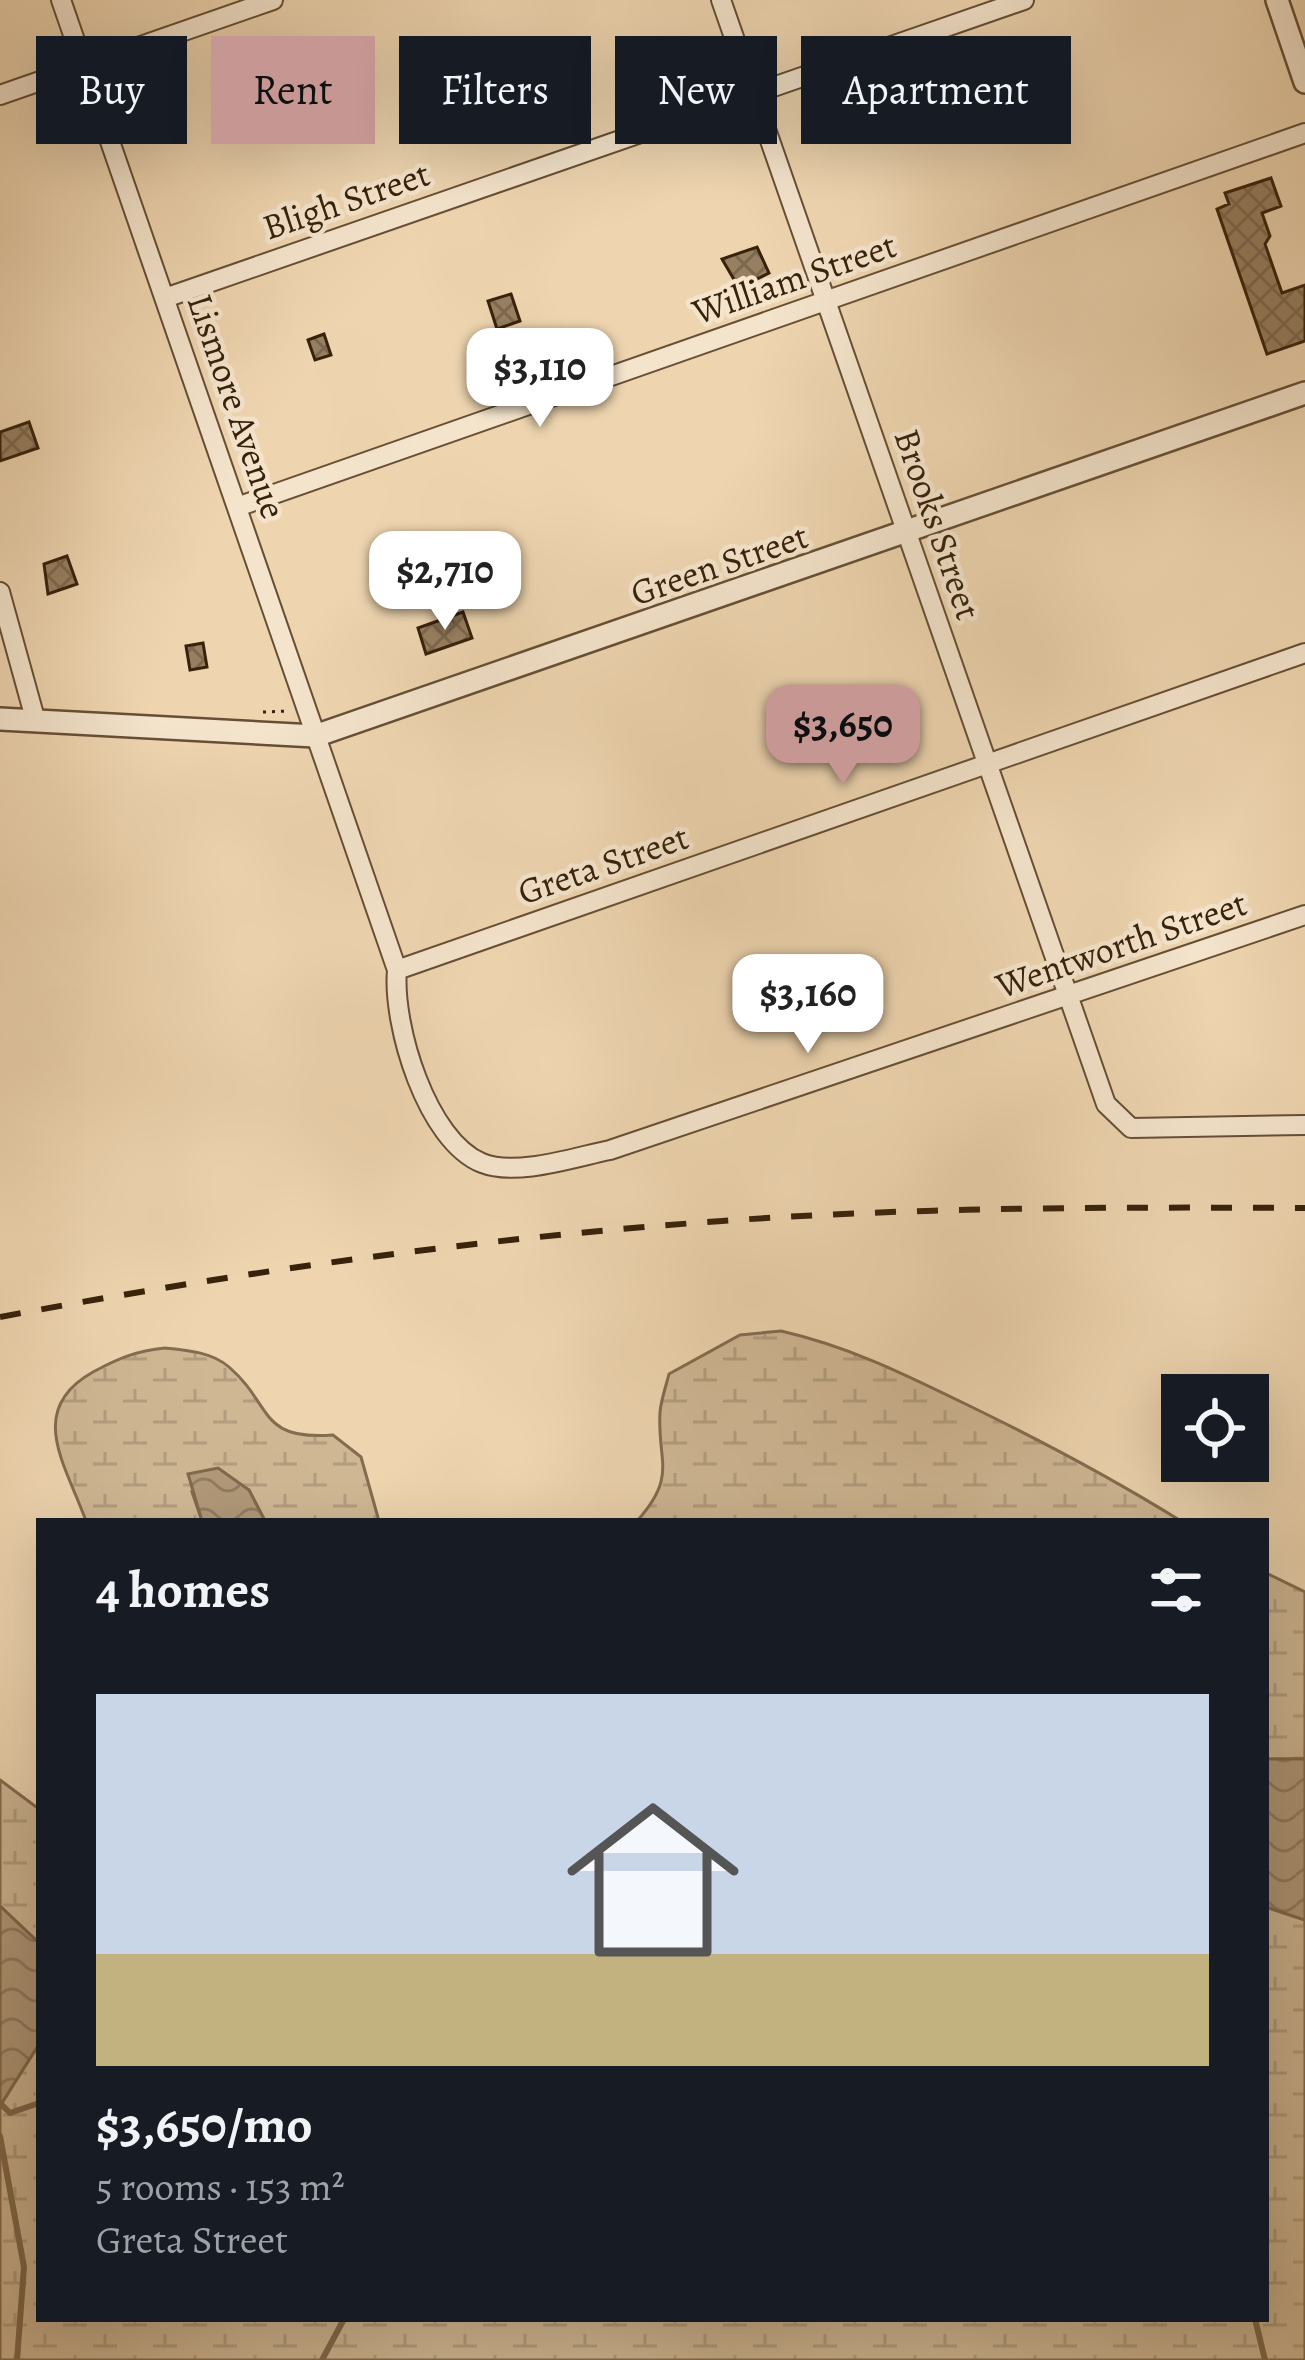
<!DOCTYPE html>
<html lang="en">
<head>
<meta charset="utf-8">
<style>
  body { margin:0; font-family:Alegreya,serif; background:#20242c; color:#f1f3f6; height:100vh; display:flex; flex-direction:column; font-size:45px; white-space:nowrap }
  * { box-sizing:border-box; margin:0 }
  p { font-size:39px; color:#9ea1a6 }
  .icon { flex:none; width:66px; height:66px; fill:none; stroke:currentColor; stroke-width:2; stroke-linecap:round; stroke-linejoin:round }
  .map { position:relative; flex:1; overflow:hidden }
  .panel { position:absolute; left:36px; top:1518px; width:1233px; height:804px; display:flex; flex-direction:column; background:#171b24; border-radius:0px; box-shadow:0 12px 48px #0002 }
  .panel>* { flex:none }
  .banner { position:absolute; left:36px; top:36px; width:1233px; height:108px; display:flex; gap:24px }
  .tools { position:absolute; left:1161px; top:1374px; display:grid; gap:24px }
  .tools a { display:grid; place-items:center; width:108px; height:108px; border-radius:0px; background:#171b24; box-shadow:0 12px 48px #0002; font-size:60px }
  .price { position:absolute; translate:-50% -102px; padding:0 27px; border-radius:24px; background:#fff; color:#222; font-size:39px; line-height:78px; filter:drop-shadow(0 3px 6px #0008) }
  .price::after { content:''; position:absolute; left:50%; top:72px; width:36px; height:27px; margin-left:-18px; background:inherit; clip-path:polygon(0 0,100% 0,50% 100%) }
  .price.on { background:#c59692; color:#111 }
  ul { padding:0; list-style:none }
  li { display:grid; align-content:center; gap:24px; height:636px; padding:0 60px }
  li span { display:grid; place-items:center; height:372px; border-radius:0px; color:#555 }
  li>.icon { margin-inline-start:auto }
  span .icon { width:216px; height:216px; fill:#fffc; stroke-width:1 }
  li b { font-size:51px }
  h2 { display:flex; justify-content:space-between; align-items:center; height:144px; padding:0 60px; font-size:51px }
  .pill { padding:0 42px; border-radius:0px; background:#171b24; box-shadow:0 12px 48px #0002; font-size:42px; line-height:108px }
  .pill.on { background:#c59692; color:#111 }
  .map>svg:first-child { display:block }
</style>
</head>
<body>
<div class="map">
<svg width="1305" height="2360" viewBox="0 0 1305 2360">
  <defs>
    <pattern id="wetland-marsh" width="20" height="14" patternUnits="userSpaceOnUse" patternTransform="scale(3)"><rect width="20" height="14" fill="#cfb794"/><path d="M1 5h8M5 5V1M11 12h8M15 12V8" fill="none" stroke="#b29d7e"/></pattern>
    <pattern id="water-waves" width="16" height="10" patternUnits="userSpaceOnUse" patternTransform="scale(3)"><rect width="16" height="10" fill="#b09878"/><path d="M0 5q4-4 8 0t8 0" fill="none" stroke="#907c61"/></pattern>
    <pattern id="building-cross-hatch" width="8" height="8" patternUnits="userSpaceOnUse" patternTransform="scale(3)"><rect width="8" height="8" fill="#977f61"/><path d="M0 0l8 8M0 8l8-8" fill="none" stroke="#7c684e"/></pattern>
  </defs>
  <rect width="100%" height="100%" fill="#eed5b0"/>
  <filter id="stains"><feTurbulence type="fractalNoise" baseFrequency=".00167" numOctaves="4"/><feColorMatrix values="0 0 0 0 .2 0 0 0 0 .09 0 0 0 0 .02 0 0 0 .5 -.17"/></filter>
  <radialGradient id="worn" r=".72"><stop offset=".6" stop-color="#630" stop-opacity="0"/><stop offset="1" stop-color="#630" stop-opacity=".3"/></radialGradient>
  <path fill="url(#wetland-marsh)" stroke="#846c50" stroke-width="3" d="M781 1331C856 1348 918 1381 986 1414 1053 1447 1118 1482 1181 1521H637C678 1475 657 1462 660 1412 661 1400 666 1386 669 1374L740 1335Z
    M165 1348C186 1350 212 1352 229 1367 273 1405 258 1441 333 1435L361 1457 379 1521H265L249 1490 192 1492 202 1521H86C66 1465 25 1410 93 1372 119 1358 136 1351 165 1348Z
    M1266 1573 1305 1592V1759H1266Z
    M0 1780 39 1809V1943L0 1906Z
    M1266 1907 1305 1920V2360H0V2106L39 2044V2319H1266Z"/>
  <path fill="url(#water-waves)" stroke="#80694c" stroke-width="3" d="M218 1468 249 1490 265 1521H202L188 1474Z
    M1266 1759H1305V1920L1266 1907Z
    M0 1906 39 1943V2044L0 2106Z"/>
  <g fill="none" stroke-linecap="round" stroke-linejoin="round">
    <path stroke="#80694c" stroke-width="6" d="M0 2103 10 2113 39 2103
      M0 2136 24 2267 17 2360
      M1255 2319 1265 2360
      M322 2360 344 2319"/>
  </g>
  <path fill="url(#building-cross-hatch)" stroke="#38220b" stroke-width="3" d="M1271 178 1281 206 1262 213 1270 236 1265 244 1282 293 1305 285V341L1267 354 1217 209 1229 204 1225 193Z
    M757 247 769 273 739 288 722 259Z
    M511 294 520 321 497 329 488 301Z
    M324 334 331 355 315 360 308 340Z
    M29 422 38 448 0 461V432Z
    M67 556 77 584 48 594 44 564Z
    M463 612 472 638 426 654 418 628Z
    M203 643 207 667 190 670 186 646Z"/>
  <g fill="none" stroke-linecap="round" stroke-linejoin="round">
    <defs>
      <path id="minor" d="M61 0 397 970C392 1025 427 1141 482 1163 517 1177 575 1157 610 1150L1305 915
        M721 0 1106 1104 1131 1128 1305 1125
        M0 95 273 0
        M165 298 1024 0
        M237 507 1305 133
        M0 592 36 722
        M397 970 1305 653"/>
      <path id="tertiary" d="M1277 0 1305 82
        M0 719 315 736 1305 393"/>
    </defs>
    <use href="#minor" stroke="#664f34" stroke-width="22"/>
    <use href="#tertiary" stroke="#664f34" stroke-width="26"/>
    <path stroke="#38220b" stroke-width="3" stroke-dasharray="3 6" stroke-linecap="butt" d="M263 712 289 711"/>
    <use href="#minor" stroke="#f4e4cc" stroke-width="18"/>
    <use href="#tertiary" stroke="#f4e4cc" stroke-width="21"/>
    <path stroke="#38220b" stroke-width="6" stroke-dasharray="21 21" stroke-linecap="butt" d="M0 1317C239 1272 479 1238 722 1221 916 1207 1111 1207 1305 1208"/>
  </g>
  <g text-anchor="middle" dominant-baseline="central" stroke-width="9" stroke-linejoin="round" paint-order="stroke">
    <g font-size="36" fill="#38220b" stroke="#f4e4cc">
      <text transform="translate(346 200) rotate(-19)">Bligh Street</text>
      <text transform="translate(794 278) rotate(-19)">William Street</text>
      <text transform="translate(237 406) rotate(71)">Lismore Avenue</text>
      <text transform="translate(938 524) rotate(71)">Brooks Street</text>
      <text transform="translate(719 564) rotate(-19)">Green Street</text>
      <text transform="translate(603 864) rotate(-19)">Greta Street</text>
      <text transform="translate(1121 944) rotate(-19)">Wentworth Street</text>
    </g>
  </g>
  <rect width="100%" height="100%" filter="url(#stains)"/>
  <rect width="100%" height="100%" fill="url(#worn)"/>
</svg>
<div class="tools">
<a><svg class="icon" aria-label="locate" viewBox="0 0 24 24"><circle cx="12" cy="12" r="6"/><path d="M12 2v4M12 18v4M2 12h4M18 12h4"/></svg></a>
</div>
<b class="price" style="left:540px;top:430px">$3,110</b>
<b class="price" style="left:445px;top:633px">$2,710</b>
<b class="price on" style="left:843px;top:787px">$3,650</b>
<b class="price" style="left:808px;top:1056px">$3,160</b>
<div class="banner">
<a class="pill">Buy</a>
<a class="pill on">Rent</a>
<a class="pill">Filters</a>
<a class="pill">New</a>
<a class="pill">Apartment</a>
</div>
<section class="panel">
<h2>4 homes<svg class="icon" aria-label="filters" viewBox="0 0 24 24"><path d="M4 7h16M4 17h16"/><circle cx="9" cy="7" r="2"/><circle cx="15" cy="17" r="2"/></svg></h2>
<ul>
<li><span style="background:linear-gradient(#c9d6e8 70%,#c2b280 0)"><svg class="icon" aria-label="home" viewBox="0 0 24 24"><path d="M3 11l9-7 9 7M6 9v11h12V9"/></svg></span><div><b>$3,650/mo</b><p>5 rooms · 153 m²</p><p>Greta Street</p></div></li>
</ul>
</section>
</div>
</body>
</html>
